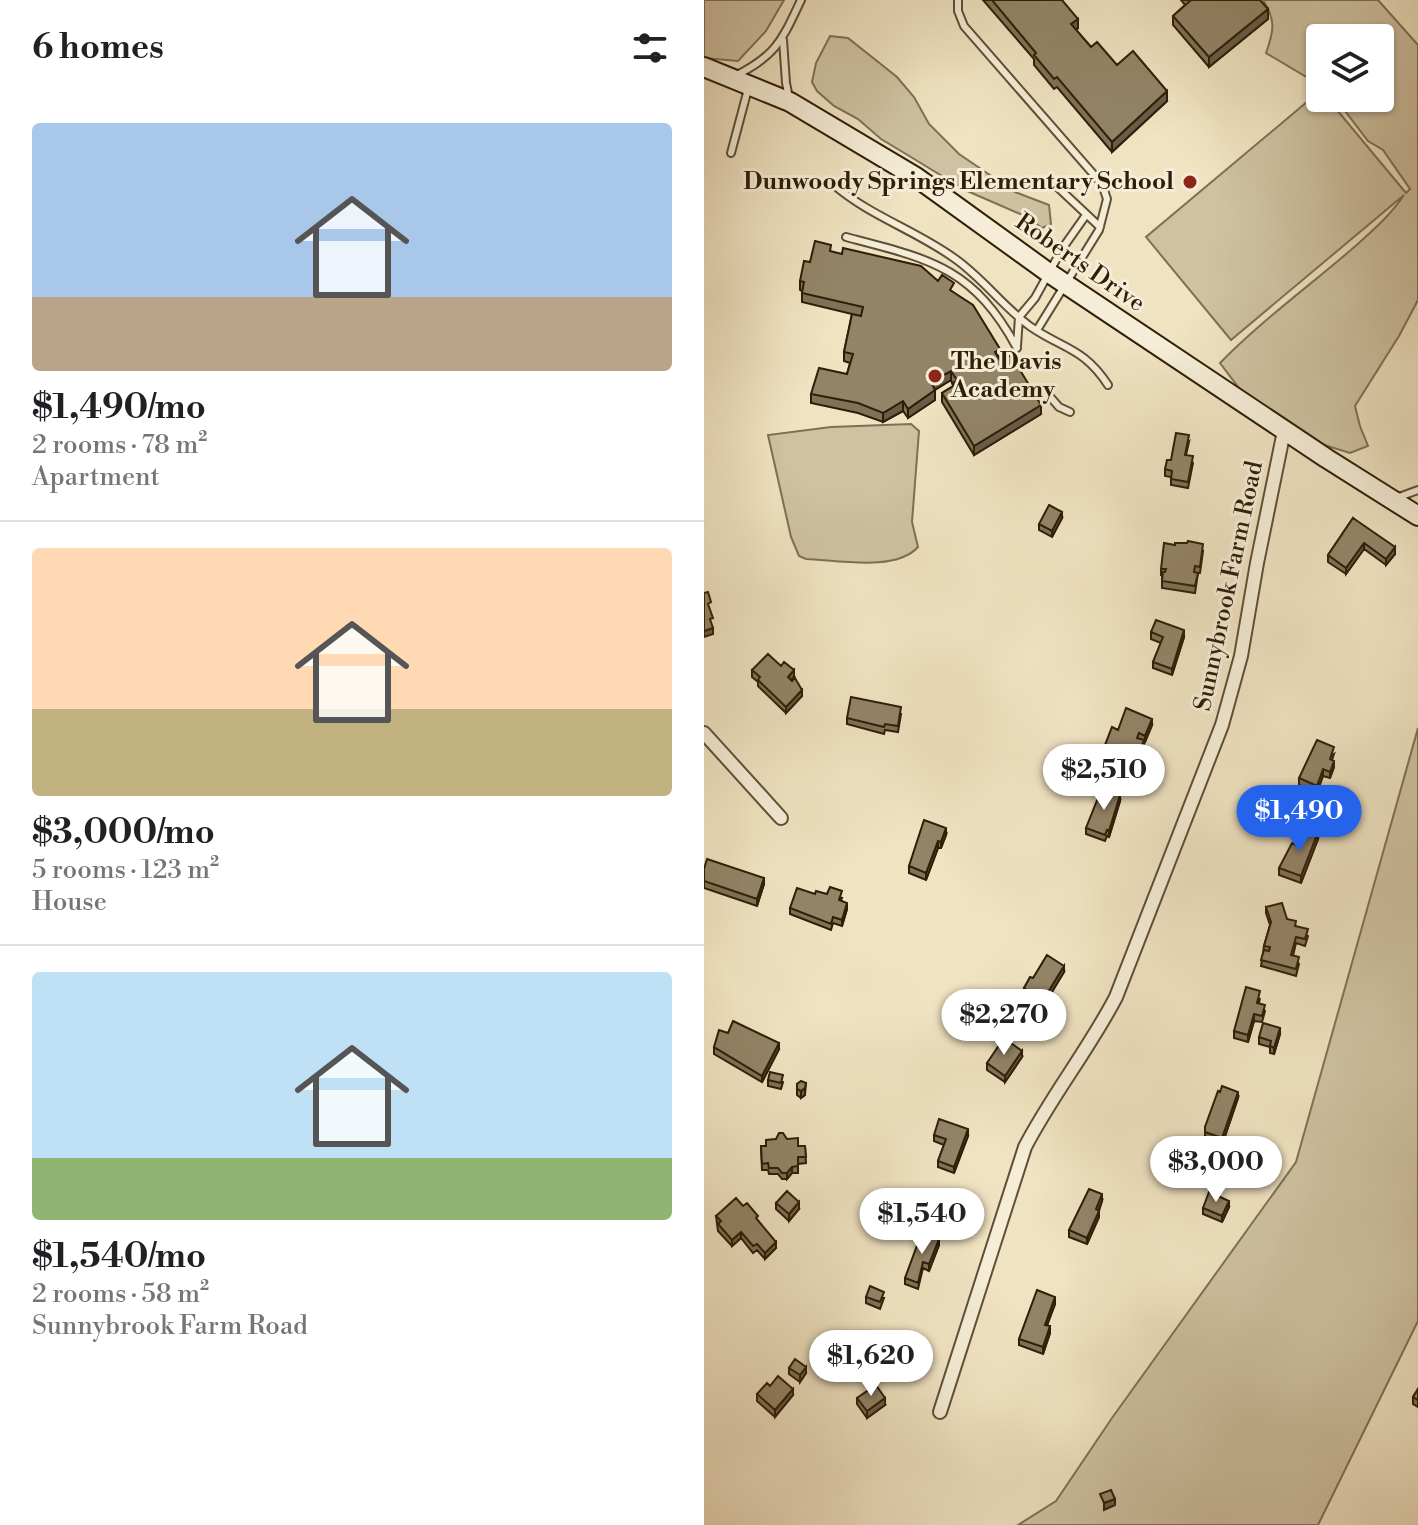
<!DOCTYPE html>
<html lang="en">
<head>
<meta charset="utf-8">
<style>
  body { margin:0; font-family:"Libre Bodoni",serif; background:#f2f2f2; color:#202124; height:100vh; display:flex; flex-direction:column; font-size:30px; white-space:nowrap }
  * { box-sizing:border-box; margin:0 }
  p { font-size:26px; color:#757577 }
  .icon { flex:none; width:44px; height:44px; fill:none; stroke:currentColor; stroke-width:2; stroke-linecap:round; stroke-linejoin:round }
  .map { position:relative; flex:1; overflow:hidden }
  .side { display:flex; flex-direction:column; background:#fff; width:704px }
  .side>* { flex:none }
  .buttons { position:absolute; left:602px; top:24px; display:grid; gap:16px }
  .buttons a { display:grid; place-items:center; width:88px; height:88px; border-radius:8px; background:#fff; box-shadow:0 2px 6px #0004; font-size:40px }
  .price { position:absolute; translate:-50% -68px; padding:0 18px; border-radius:28px; background:#fff; color:#222; font-size:26px; line-height:52px; filter:drop-shadow(0 2px 4px #0008) }
  .price::after { content:''; position:absolute; left:50%; top:48px; width:24px; height:18px; margin-left:-12px; background:inherit; clip-path:polygon(0 0,100% 0,50% 100%) }
  .price.current { background:#2563eb; color:#fff }
  ul { padding:0; list-style:none }
  li { display:grid; align-content:center; gap:16px; height:424px; padding:0 32px }
  li+li { border-top:2px solid #e0e0e0 }
  li span { display:grid; place-items:center; height:248px; border-radius:8px; color:#555 }
  li>.icon { margin-inline-start:auto }
  span .icon { width:144px; height:144px; fill:#fffc; stroke-width:1 }
  li b { font-size:34px }
  h2 { display:flex; justify-content:space-between; align-items:center; height:96px; padding:0 32px; font-size:34px }
  main { display:flex; flex:1; min-height:0 }
  .map>svg:first-child { display:block }
</style>
</head>
<body>
<main>
<section class="side">
<h2>6 homes<svg class="icon" aria-label="filters" viewBox="0 0 24 24"><path d="M4 7h16M4 17h16"/><circle cx="9" cy="7" r="2"/><circle cx="15" cy="17" r="2"/></svg></h2>
<ul>
<li><span style="background:linear-gradient(#a9c7e8 70%,#b9a48a 0)"><svg class="icon" aria-label="home" viewBox="0 0 24 24"><path d="M3 11l9-7 9 7M6 9v11h12V9"/></svg></span><div><b>$1,490/mo</b><p>2 rooms · 78 m²</p><p>Apartment</p></div></li>
<li><span style="background:linear-gradient(#ffd9b3 65%,#c2b280 0)"><svg class="icon" aria-label="home" viewBox="0 0 24 24"><path d="M3 11l9-7 9 7M6 9v11h12V9"/></svg></span><div><b>$3,000/mo</b><p>5 rooms · 123 m²</p><p>House</p></div></li>
<li><span style="background:linear-gradient(#bfe0f5 75%,#8fb573 0)"><svg class="icon" aria-label="home" viewBox="0 0 24 24"><path d="M3 11l9-7 9 7M6 9v11h12V9"/></svg></span><div><b>$1,540/mo</b><p>2 rooms · 58 m²</p><p>Sunnybrook Farm Road</p></div></li>
</ul>
</section>
<div class="map">
<svg width="714" height="1525" viewBox="0 0 714 1525">
  <rect width="100%" height="100%" fill="#f0e3c2"/>
  <filter id="stains"><feTurbulence type="fractalNoise" baseFrequency=".0025" numOctaves="4"/><feColorMatrix values="0 0 0 0 .2 0 0 0 0 .09 0 0 0 0 .02 0 0 0 .5 -.17"/></filter>
  <radialGradient id="worn" r=".72"><stop offset=".6" stop-color="#630" stop-opacity="0"/><stop offset="1" stop-color="#630" stop-opacity=".3"/></radialGradient>
  <path fill="#cfc2a2" stroke="#7f7054" stroke-width="2" d="M0 0H80L62 31 34 61 0 58Z
    M559 0H674L714 45V300L695 336 651 406 656 426 664 446 646 453 614 443 571 417 535 388 516 363C557 321 604 287 648 249 667 232 686 216 700 195L527 340 442 237 616 91V98H623L702 193 706 189 679 150 664 141 641 111 626 98H676V38H616V89L604 78 562 53C570 31 572 20 559 0Z
    M126 36 144 38 193 77 210 97 225 124 255 154 311 192 345 205 347 224 338 228 323 217 261 190 202 154 177 139 154 119 130 106 113 91 108 82 112 63Z
    M207 424 215 431 208 522 214 547C192 572 133 560 102 559L95 556 87 537 64 435 127 427Z
    M714 728V1321L614 1525H314L352 1501 408 1418 592 1162Z"/>
  <g fill="none" stroke-linecap="round" stroke-linejoin="round">
    <defs>
      <path id="lane" d="M254 0V11L260 26 398 184 403 199 395 230 333 330
        M79 40 82 83 85 98
        M31 76C73 55 78 40 97 0
        M27 153 44 89
        M346 180 396 227
        M130 185C166 216 211 230 250 258 279 278 299 307 327 327 359 349 380 348 404 385
        M142 237C226 259 269 267 313 348
        M313 346 315 317 331 298 358 249 382 215
        M341 391 355 407 366 412
        M695 497 714 490"/>
      <path id="street" d="M0 733 77 818
        M236 1412 321 1147C348 1095 385 1049 412 997L518 725 537 656 553 563 580 431"/>
      <path id="secondary" d="M0 67 86 102 212 177 345 273 622 458 714 516"/>
    </defs>
    <use href="#lane" stroke="#5f4f36" stroke-width="10"/>
    <use href="#street" stroke="#5f4f36" stroke-width="16"/>
    <use href="#secondary" stroke="#2f1e07" stroke-width="22"/>
    <use href="#lane" stroke="#f5edd7" stroke-width="6"/>
    <use href="#street" stroke="#f5edd7" stroke-width="12"/>
    <use href="#secondary" stroke="#f5edd7" stroke-width="18"/>
  </g>
  <path fill="#7e7259" stroke="#2f1e07" stroke-width="2" d="M279 0H358L374 28 372 30 387 47 463 101 408 152 353 87 350 89 330 65V59Z
    M477 0H556L564 19 505 67 469 25V16L481 5Z
    M127 252 234 281 250 293 296 358 337 414 270 455 238 402V393L249 386 247 380 231 390V400L204 418 199 411 179 422 154 413 107 403V394L143 374 146 363 140 361V352L148 314 98 302V291L96 290V281L106 262Z
    M485 442 482 455 489 463 484 488 467 485V477L461 476V469L467 460Z
    M358 518 348 537 335 530V524Z
    M649 518 691 554 682 565 660 549 642 574 624 562V555Z
    M499 551 496 573H494L491 593 458 588V575H457V569Z
    M447 632 480 637 468 675 449 668V662L457 643 447 639Z
    M48 670 90 677 87 680 98 696 82 713 54 686V682L48 677Z
    M197 714 194 732 181 730 180 734 143 724V718Z
    M448 725 441 742 440 741V746L433 764 401 752V745L414 730Z
    M630 754 628 760 630 767 626 778 619 776 613 792 595 785V778Z
    M416 801 405 837 403 836 401 841 382 834V828Z
    M242 835 237 848H234L222 880 205 873V866Z
    M614 839 597 883 575 875V868L592 845Z
    M0 869 60 884 53 906 0 888Z
    M111 894H123L138 898 137 900 143 909 138 926 129 923 127 930 86 914V908Z
    M562 907 583 919 604 936 601 946 592 943 589 956 595 964 592 976 557 966 560 946 566 925 562 913Z
    M360 972 343 1000V1005L335 1018 322 1010V1004L325 998 320 995V988L329 978Z
    M556 998 555 1003 561 1011 558 1022 550 1021 544 1042 530 1038V1031Z
    M24 1033 75 1049 58 1082 10 1054V1047Z
    M576 1034 570 1054 566 1053V1047L555 1044V1037Z
    M318 1057 301 1082 283 1070V1063Z
    M64 1080 79 1082 77 1089 64 1086Z
    M102 1083 101 1095 97 1098 93 1095V1084Z
    M534 1098 518 1145 501 1139V1127Z
    M230 1135 264 1136 250 1173 234 1167V1161L240 1145 230 1141Z
    M72 1139H83L94 1146H101L102 1163 94 1164V1173H88L83 1179H78L74 1174H65L64 1170H58L57 1146H62Z
    M398 1201 395 1211V1217L383 1244 365 1237V1230Z
    M72 1203 95 1209 85 1221 72 1209Z
    M525 1207 518 1222 499 1214V1208Z
    M12 1216 54 1222 72 1248 61 1259 53 1250 49 1253 37 1238 28 1246 14 1231Z
    M235 1245 225 1271 219 1268 214 1289 201 1284V1278Z
    M162 1297 180 1298 176 1309 162 1303Z
    M351 1304 343 1325 346 1333 339 1354 315 1345V1339Z
    M85 1368 102 1373 96 1382 85 1374Z
    M66 1386 89 1395 71 1417 53 1401V1394Z
    M714 1389V1407L709 1404V1397Z
    M153 1398 181 1405 163 1418 153 1404Z"/>
  <path fill="#675c49" stroke="#2f1e07" stroke-width="2" d="M564 9V19L505 67V57Z
    M374 19V28L367 34V24Z
    M463 91V101L408 152V142Z
    M247 371V380L227 392V382Z
    M231 390V400L204 418V409Z
    M199 401V411L179 422V413Z
    M337 405V414L270 455V446Z
    M358 512V518L348 537V531Z
    M660 543V549L642 574V568Z
    M691 547V554L682 565V559Z
    M9 628V634L0 637V631Z
    M480 630V637L468 675V669Z
    M90 670V677L84 683V677Z
    M98 690V696L82 713V707Z
    M448 719V725L441 742V736Z
    M440 740V746L433 764V758Z
    M630 761V767L626 778V772Z
    M619 769V776L613 792V786Z
    M416 795V801L405 837V831Z
    M242 828V835L237 848V842Z
    M614 832V839L597 883V876Z
    M234 841V848L222 880V873Z
    M60 878V884L53 906V899Z
    M143 903V909L138 926V920Z
    M360 966V972L343 1000V1005L335 1018V1012L341 997Z
    M550 1014V1021L544 1042V1035Z
    M576 1028V1034L570 1054V1048Z
    M75 1043V1049L58 1082V1076Z
    M318 1051V1057L301 1082V1076Z
    M101 1088V1095L97 1098V1091Z
    M534 1092V1098L518 1145V1138Z
    M264 1129V1136L250 1173V1167Z
    M88 1167V1173L83 1179V1173Z
    M398 1194V1201L392 1216V1209Z
    M525 1201V1207L518 1222V1216Z
    M95 1202V1209L85 1221V1214Z
    M395 1211V1217L383 1244V1238Z
    M37 1232V1238L28 1246V1240Z
    M235 1239V1245L225 1271V1264Z
    M72 1242V1248L61 1259V1253Z
    M351 1297V1304L341 1331V1325Z
    M346 1326V1333L339 1354V1347Z
    M102 1367V1373L96 1382V1375Z
    M89 1389V1395L71 1417V1410Z
    M181 1398V1405L163 1418V1411Z
    M411 1499V1505L400 1510V1503Z"/>
  <path fill="#938468" stroke="#2f1e07" stroke-width="2" d="M288 0H358L374 19 367 24 387 47 393 42 413 65 429 51 463 91 408 142 353 77 350 79 330 55 332 53Z
    M485 0H556L564 9 505 57 469 16 486 1Z
    M111 241 127 245 126 251 138 254 139 248 217 266 234 281 238 275 250 283 246 290 269 305 296 349 291 352 297 362 307 355 337 405 270 446 238 393 251 385 249 383 253 380 247 371 227 382 231 390 204 409 199 401 179 413 154 403 107 394 115 368 143 374 149 354 140 352 148 314 157 316 159 307 98 293 100 282 96 281 100 261 106 262Z
    M472 433 485 435 481 455 489 456 484 482 467 479 468 471 461 469 463 460H467Z
    M345 505 358 512 348 531 335 524Z
    M649 518 691 547 682 559 660 543 642 568 624 555Z
    M484 541 499 544 496 567 491 566 490 572 494 573 491 586 458 581 459 572H461L462 569H457L460 543 471 545V543H483Z
    M4 592 7 602 4 604 9 618 6 619 9 628 0 631V593Z
    M452 620 480 630 468 669 449 662 459 637 447 632Z
    M64 654 77 666 80 662 90 670 84 677 88 681 91 678 98 690 82 707 54 680 56 677 48 670Z
    M147 697 197 707 194 726 181 724 180 727 143 718Z
    M422 708 448 719 441 736 435 733 433 738 440 740 433 758 401 745 408 727 414 730Z
    M613 740 630 747 626 759 630 761 626 772 619 769 613 786 595 778Z
    M398 788 416 795 405 831 403 830 401 835 382 828Z
    M220 820 242 828 237 842 234 841 222 873 205 866Z
    M599 827 614 832 597 876 575 868 588 843 592 845Z
    M3 859 60 878 53 899 0 881V869Z
    M126 887 138 891 135 900 143 903 138 920 129 917 127 924 86 908 93 888 111 894 112 891 123 894Z
    M578 903 583 919 592 921 591 926 604 929 601 939 592 937 587 955 595 957 592 969 557 960 560 950 565 951 566 947 560 946 567 922 562 907Z
    M343 955 360 966 341 997 343 999 335 1012 322 1004 328 993 320 988 326 977 329 978Z
    M542 987 556 991 553 1003 561 1005 558 1016 550 1014 544 1035 530 1031Z
    M29 1021 75 1043 58 1076 10 1047 15 1030 24 1033Z
    M559 1023 576 1028 570 1048 566 1046 567 1041 555 1037Z
    M300 1038 318 1051 301 1076 283 1063Z
    M66 1072 79 1075 77 1083 64 1080Z
    M97 1081 102 1083 101 1088 97 1091 93 1089V1084Z
    M518 1086 534 1092 518 1138 501 1132V1127L514 1091 516 1092Z
    M235 1119 264 1129 250 1167 234 1161 242 1139 230 1135Z
    M75 1133H79L83 1139 94 1138V1146H101L102 1157H94V1166L88 1167 83 1173H78L74 1168H65L64 1163 58 1164 57 1146H62V1140L72 1139Z
    M385 1189 398 1194 392 1209 395 1211 383 1238 365 1230Z
    M83 1191 95 1202 85 1214 72 1203Z
    M505 1192 525 1201 518 1216 499 1208Z
    M32 1198 39 1206 43 1203 54 1216 52 1218 72 1242 61 1253 53 1244 49 1246 37 1232 28 1240 14 1224 17 1221 12 1216Z
    M218 1232 235 1239 225 1264 219 1262 214 1283 201 1278Z
    M166 1286 180 1292 176 1302 162 1297Z
    M333 1290 351 1297 341 1325 346 1326 339 1347 315 1339Z
    M91 1359 102 1367 96 1375 85 1368Z
    M74 1376 89 1389 71 1410 53 1394 63 1383 66 1386Z
    M172 1385 181 1398 163 1411 153 1398Z
    M714 1389V1400L709 1397Z
    M407 1490 411 1499 400 1503 396 1494Z"/>
  <g fill="#8f2418" stroke="#f5edd7" stroke-width="3">
    <circle cx="486" cy="182" r="8"/>
    <circle cx="231" cy="376" r="8"/>
  </g>
  <g text-anchor="middle" dominant-baseline="central" stroke-width="6" stroke-linejoin="round" paint-order="stroke">
    <g font-size="24" font-weight="bold" fill="#2f1e07" stroke="#f5edd7" text-anchor="end">
      <text x="470" y="182">Dunwoody Springs Elementary School</text>
      <text x="247" y="362" text-anchor="start">The Davis<tspan x="247" dy="28">Academy</tspan></text>
    </g>
    <g font-size="24" fill="#2f1e07" stroke="#f5edd7">
      <text transform="translate(376 263) rotate(35)">Roberts Drive</text>
      <text transform="translate(525 586) rotate(-78)">Sunnybrook Farm Road</text>
    </g>
  </g>
  <rect width="100%" height="100%" filter="url(#stains)"/>
  <rect width="100%" height="100%" fill="url(#worn)"/>
</svg>
<div class="buttons">
<a><svg class="icon" aria-label="layers" viewBox="0 0 24 24"><path d="M12 4l9 5-9 5-9-5zM3 14l9 5 9-5"/></svg></a>
</div>
<b class="price" style="left:400px;top:812px">$2,510</b>
<b class="price current" style="left:595px;top:853px">$1,490</b>
<b class="price" style="left:300px;top:1057px">$2,270</b>
<b class="price" style="left:512px;top:1204px">$3,000</b>
<b class="price" style="left:218px;top:1256px">$1,540</b>
<b class="price" style="left:167px;top:1398px">$1,620</b>
</div>
</main>
</body>
</html>
